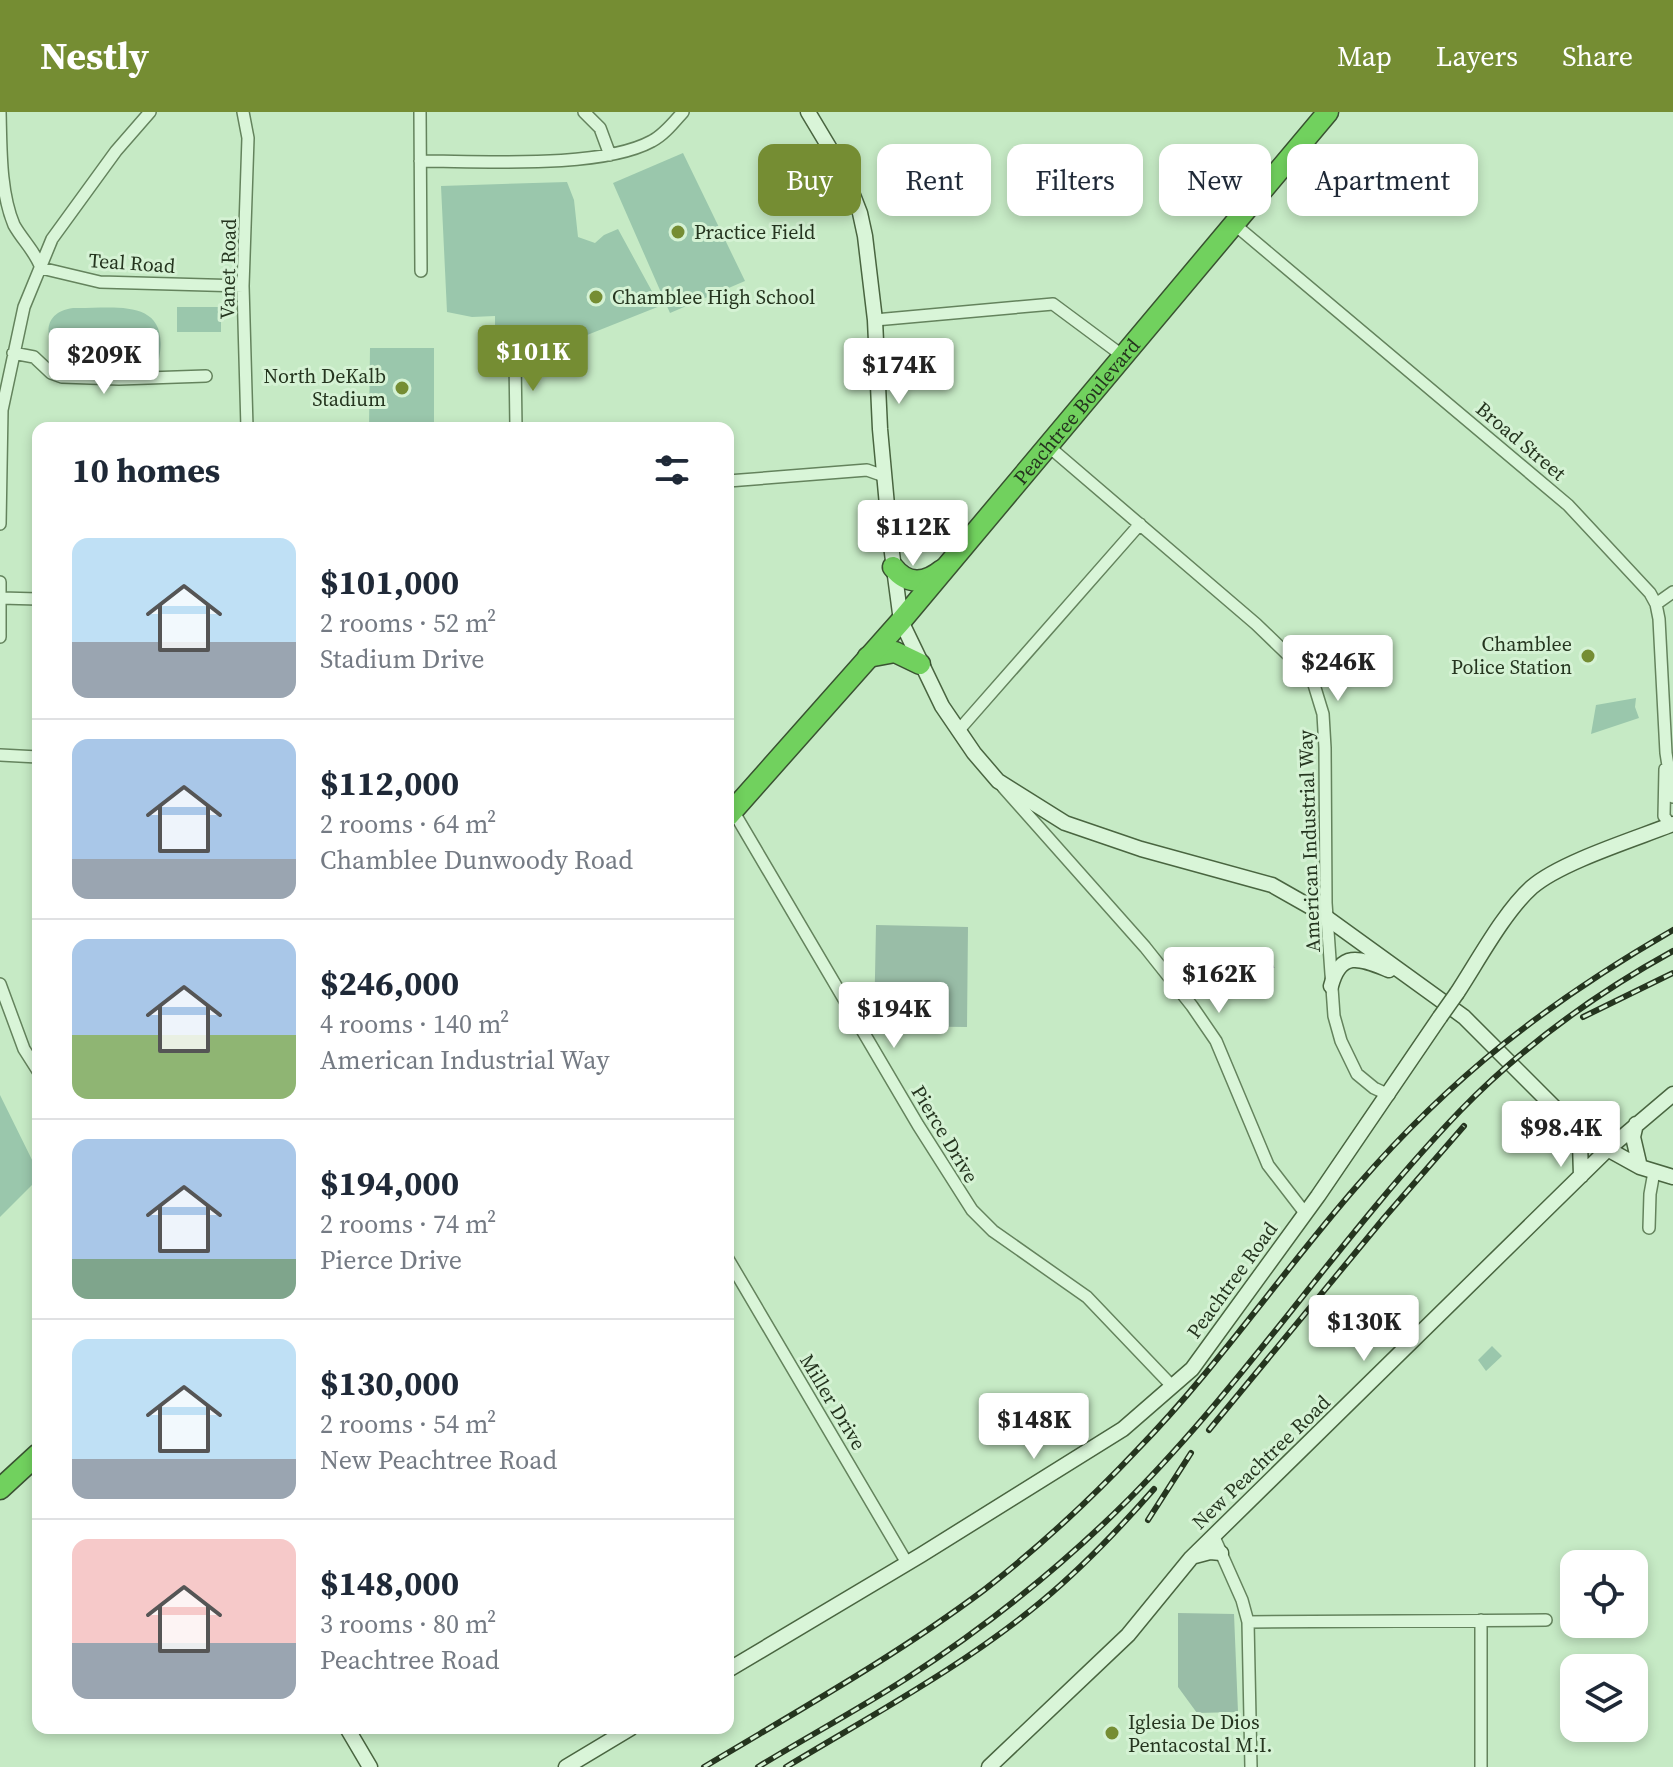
<!DOCTYPE html>
<html lang="en">
<head>
<meta charset="utf-8">
<style>
  body { margin:0; font-family:"Source Serif 4",serif; background:#f6f6f7; color:#1f2937; height:100vh; display:flex; flex-direction:column; font-size:30px; white-space:nowrap }
  * { box-sizing:border-box; margin:0 }
  p { font-size:26px; color:#747a83 }
  .icon { flex:none; width:44px; height:44px; fill:none; stroke:currentColor; stroke-width:2; stroke-linecap:round; stroke-linejoin:round }
  .map { position:relative; flex:1; overflow:hidden }
  .drawer { position:absolute; left:32px; top:310px; width:702px; height:1312px; display:flex; flex-direction:column; background:#fff; border-radius:16px; box-shadow:0 4px 12px #0003 }
  .drawer>* { flex:none }
  .top-card { position:absolute; left:758px; top:32px; width:760px; height:72px; display:flex; gap:16px }
  .buttons { position:absolute; left:1560px; top:1438px; display:grid; gap:16px }
  .buttons a { display:grid; place-items:center; width:88px; height:88px; border-radius:16px; background:#fff; box-shadow:0 4px 12px #0003; font-size:40px }
  .price { position:absolute; translate:-50% -68px; padding:0 18px; border-radius:8px; background:#fff; color:#222; font-size:26px; line-height:52px; filter:drop-shadow(0 2px 4px #0008) }
  .price::after { content:''; position:absolute; left:50%; top:48px; width:24px; height:18px; margin-left:-12px; background:inherit; clip-path:polygon(0 0,100% 0,50% 100%) }
  .price.active { background:#758d33; color:#fff }
  ul { padding:0; list-style:none }
  li { display:flex; align-items:center; gap:24px; height:200px; padding:0 40px }
  li+li { border-top:2px solid #e0e1e3 }
  li span { display:grid; place-items:center; flex:none; width:224px; height:160px; border-radius:16px; color:#555 }
  li>.icon { margin-inline-start:auto }
  span .icon { width:96px; height:96px; fill:#fffc; stroke-width:1 }
  li b { font-size:34px }
  h2 { display:flex; justify-content:space-between; align-items:center; height:96px; padding:0 40px; font-size:34px }
  .tag { padding:0 28px; border-radius:16px; background:#fff; box-shadow:0 4px 12px #0003; font-size:28px; line-height:72px }
  .tag.active { background:#758d33; color:#fff }
  header { display:flex; align-items:center; gap:48px; box-sizing:border-box; height:112px; padding:0 40px; background:#758d33; color:#fff }
  header strong { font-size:38px }
  nav { display:flex; gap:44px; margin-inline-start:auto; font-size:28px }
  .map>svg:first-child { display:block }
</style>
</head>
<body>
<header>
<strong>Nestly</strong>
<nav><a>Map</a><a>Layers</a><a>Share</a></nav>
</header>
<div class="map">
<svg width="1673" height="1655" viewBox="0 0 1673 1655">
  <rect width="100%" height="100%" fill="#c6eac5"/>
  <path fill="#9ac7ac" d="M683 41 745 169 670 201 613 71Z
    M567 70 574 88 578 125 595 131 604 123 618 117 660 194 567 231 551 220 495 218V204L472 205 447 200 441 74Z
    M177 195H221V220H177Z
    M73 196C114 197 171 184 159 247 150 257 137 255 124 255 108 255 90 257 74 251 46 241 35 201 73 196Z
    M370 236H434V316H369Z
    M1636 586 1635 595 1639 606 1591 622 1596 593Z
    M0 983 38 1060V1067L0 1105Z
    M1492 1234 1502 1244 1486 1259 1478 1248Z"/>
  <path fill="#99bda7" d="M876 813 968 815 967 915 874 914Z
    M1178 1501 1234 1502 1238 1600 1197 1601 1178 1575Z"/>
  <path fill="#a7a7be" stroke="#6f6e8b" stroke-width="2" d="M1250 844 1262 847V850H1271L1273 855 1263 856V860H1250L1245 864 1242 859Z"/>
  <g fill="none" stroke-linecap="round" stroke-linejoin="round">
    <defs>
      <path id="street" d="M0 0C1 36 0 80 14 113 23 129 35 139 41 156L100 170 243 174
        M243 0 248 26 243 174 247 316
        M420 0 421 159
        M584 0 600 16 610 43
        M420 49C481 49 601 57 652 29 664 23 674 10 683 0
        M1234 112 1568 393 1650 481 1656 492 1659 507 1666 641 1673 685
        M875 208 1053 192 1123 244
        M13 241 34 245 51 261 62 265 119 267 206 264
        M515 246 516 316
        M1047 333 1256 512 1312 566 1323 602 1325 636 1326 791 1334 904 1341 929 1357 962 1374 976 1389 983
        M728 369 867 358 884 364
        M0 412 2 298 24 195 52 127 116 39 150 0
        M0 470V525
        M1 486 38 487
        M1656 492 1673 480
        M958 619 1140 412
        M0 643 38 645
        M1665 657 1664 704 1670 713
        M1003 675 1145 835 1192 894 1216 929 1268 1053 1305 1101
        M732 697 918 1013 972 1098 993 1119 1087 1185 1172 1274
        M0 872 24 937 38 959
        M1649 1116 1650 1082 1654 1060
        M728 1147 907 1451
        M1214 1425 1242 1488 1248 1510 1251 1655
        M1248 1510 1546 1508
        M1481 1655V1508"/>
      <path id="secondary" d="M808 0 844 60 860 101 865 124 875 208 880 317 890 426 901 509 942 594 974 641 998 669 1065 711 1141 737 1272 773 1316 798 1464 905 1557 998 1593 1029 1640 1055 1673 1065
        M1331 874C1341 837 1361 847 1389 858
        M1457 881C1478 849 1504 800 1532 775 1561 750 1635 727 1673 712
        M1636 1012 1633 1025 1640 1055
        M1574 1016 1580 1030 1581 1064
        M1195 1444 1210 1440 1221 1441
        M728 1558 921 1443 1123 1317 1192 1257 1318 1084 1440 905
        M347 1616 370 1655
        M566 1655 631 1616
        M989 1655 1128 1523 1191 1446 1607 1038 1673 982"/>
      <g id="highway">
        <path d="M893 455C907 473 925 472 942 458"/>
        <path d="M868 545 895 540 920 552"/>
        <path id="s1" d="M728 704 901 509 1328 0"/>
        <path d="M0 1377 38 1342"/>
      </g>
    </defs>
    <use href="#street" stroke="#64835d" stroke-width="14"/>
    <use href="#secondary" stroke="#496540" stroke-width="17"/>
    <use href="#highway" stroke="#395231" stroke-width="23"/>
    <use href="#street" stroke="#d9f5d8" stroke-width="11"/>
    <use href="#secondary" stroke="#d9f5d8" stroke-width="14"/>
    <use href="#highway" stroke="#71d15e" stroke-width="20"/>
    <defs>
      <path id="rail" d="M1583 905 1673 861
        M1209 1318 1384 1106 1464 1014
        M1148 1408 1191 1341
        M704 1655C799 1598 896 1544 984 1478 1038 1436 1090 1388 1137 1338 1217 1256 1282 1160 1357 1074 1452 964 1548 890 1673 818
        M758 1655C807 1625 859 1597 907 1566 987 1514 1062 1454 1129 1387 1249 1266 1342 1122 1460 999 1522 935 1595 882 1673 839
        M786 1655C872 1603 964 1554 1042 1489 1083 1455 1119 1417 1154 1377"/>
    </defs>
    <use href="#rail" stroke="#25351f" stroke-width="6"/>
    <use href="#rail" stroke="#d5f2d4" stroke-width="3" stroke-dasharray="9" stroke-linecap="butt"/>
    <defs>
      <path id="secondary-bridge" d="M1440 905 1457 881"/>
    </defs>
    <use href="#secondary-bridge" stroke="#496540" stroke-width="17" stroke-linecap="butt"/>
    <use href="#secondary-bridge" stroke="#d9f5d8" stroke-width="14"/>
  </g>
  <g fill="#758d33" stroke="#d5f2d4" stroke-width="3">
    <circle cx="678" cy="120" r="8"/>
    <circle cx="596" cy="185" r="8"/>
    <circle cx="402" cy="276" r="8"/>
    <circle cx="1588" cy="544" r="8"/>
    <circle cx="1112" cy="1621" r="8"/>
  </g>
  <g text-anchor="middle" dominant-baseline="central" stroke-width="6" stroke-linejoin="round" paint-order="stroke">
    <g font-size="20" fill="#25351f" stroke="#d5f2d4" text-anchor="start">
      <text x="694" y="120">Practice Field</text>
      <text x="612" y="185">Chamblee High School</text>
      <text x="386" y="264" text-anchor="end">North DeKalb<tspan x="386" dy="23">Stadium</tspan></text>
      <text x="1572" y="532" text-anchor="end">Chamblee<tspan x="1572" dy="23">Police Station</tspan></text>
      <text x="1128" y="1610">Iglesia De Dios<tspan x="1128" dy="23">Pentacostal M.I.</tspan></text>
    </g>
    <g font-size="20" fill="#25351f" stroke="#d5f2d4">
      <text transform="translate(132 151) rotate(4)">Teal Road</text>
      <text transform="translate(228 157) rotate(-89)">Vanet Road</text>
      <text stroke="none"><textPath href="#s1" startOffset="534">Peachtree Boulevard</textPath></text>
      <text transform="translate(1521 329) rotate(40)">Broad Street</text>
      <text transform="translate(1309 729) rotate(-92)">American Industrial Way</text>
      <text transform="translate(945 1022) rotate(59)">Pierce Drive</text>
      <text transform="translate(1232 1168) rotate(-54)">Peachtree Road</text>
      <text transform="translate(833 1290) rotate(59)">Miller Drive</text>
      <text transform="translate(1261 1350) rotate(-44)">New Peachtree Road</text>
    </g>
  </g>
</svg>
<div class="buttons">
<a><svg class="icon" aria-label="locate" viewBox="0 0 24 24"><circle cx="12" cy="12" r="6"/><path d="M12 2v4M12 18v4M2 12h4M18 12h4"/></svg></a>
<a><svg class="icon" aria-label="layers" viewBox="0 0 24 24"><path d="M12 4l9 5-9 5-9-5zM3 14l9 5 9-5"/></svg></a>
</div>
<b class="price active" style="left:533px;top:281px">$101K</b>
<b class="price" style="left:104px;top:284px">$209K</b>
<b class="price" style="left:899px;top:294px">$174K</b>
<b class="price" style="left:913px;top:456px">$112K</b>
<b class="price" style="left:1338px;top:591px">$246K</b>
<b class="price" style="left:1219px;top:903px">$162K</b>
<b class="price" style="left:894px;top:938px">$194K</b>
<b class="price" style="left:1561px;top:1057px">$98.4K</b>
<b class="price" style="left:1364px;top:1251px">$130K</b>
<b class="price" style="left:1034px;top:1349px">$148K</b>
<div class="top-card">
<a class="tag active">Buy</a>
<a class="tag">Rent</a>
<a class="tag">Filters</a>
<a class="tag">New</a>
<a class="tag">Apartment</a>
</div>
<section class="drawer">
<h2>10 homes<svg class="icon" aria-label="filters" viewBox="0 0 24 24"><path d="M4 7h16M4 17h16"/><circle cx="9" cy="7" r="2"/><circle cx="15" cy="17" r="2"/></svg></h2>
<ul>
<li><span style="background:linear-gradient(#bfe0f5 65%,#9aa5b1 0)"><svg class="icon" aria-label="home" viewBox="0 0 24 24"><path d="M3 11l9-7 9 7M6 9v11h12V9"/></svg></span><div><b>$101,000</b><p>2 rooms · 52 m²</p><p>Stadium Drive</p></div></li>
<li><span style="background:linear-gradient(#a9c7e8 75%,#9aa5b1 0)"><svg class="icon" aria-label="home" viewBox="0 0 24 24"><path d="M3 11l9-7 9 7M6 9v11h12V9"/></svg></span><div><b>$112,000</b><p>2 rooms · 64 m²</p><p>Chamblee Dunwoody Road</p></div></li>
<li><span style="background:linear-gradient(#a9c7e8 60%,#8fb573 0)"><svg class="icon" aria-label="home" viewBox="0 0 24 24"><path d="M3 11l9-7 9 7M6 9v11h12V9"/></svg></span><div><b>$246,000</b><p>4 rooms · 140 m²</p><p>American Industrial Way</p></div></li>
<li><span style="background:linear-gradient(#a9c7e8 75%,#7fa58c 0)"><svg class="icon" aria-label="home" viewBox="0 0 24 24"><path d="M3 11l9-7 9 7M6 9v11h12V9"/></svg></span><div><b>$194,000</b><p>2 rooms · 74 m²</p><p>Pierce Drive</p></div></li>
<li><span style="background:linear-gradient(#bfe0f5 75%,#9aa5b1 0)"><svg class="icon" aria-label="home" viewBox="0 0 24 24"><path d="M3 11l9-7 9 7M6 9v11h12V9"/></svg></span><div><b>$130,000</b><p>2 rooms · 54 m²</p><p>New Peachtree Road</p></div></li>
<li><span style="background:linear-gradient(#f6c9c9 65%,#9aa5b1 0)"><svg class="icon" aria-label="home" viewBox="0 0 24 24"><path d="M3 11l9-7 9 7M6 9v11h12V9"/></svg></span><div><b>$148,000</b><p>3 rooms · 80 m²</p><p>Peachtree Road</p></div></li>
</ul>
</section>
</div>
</body>
</html>
